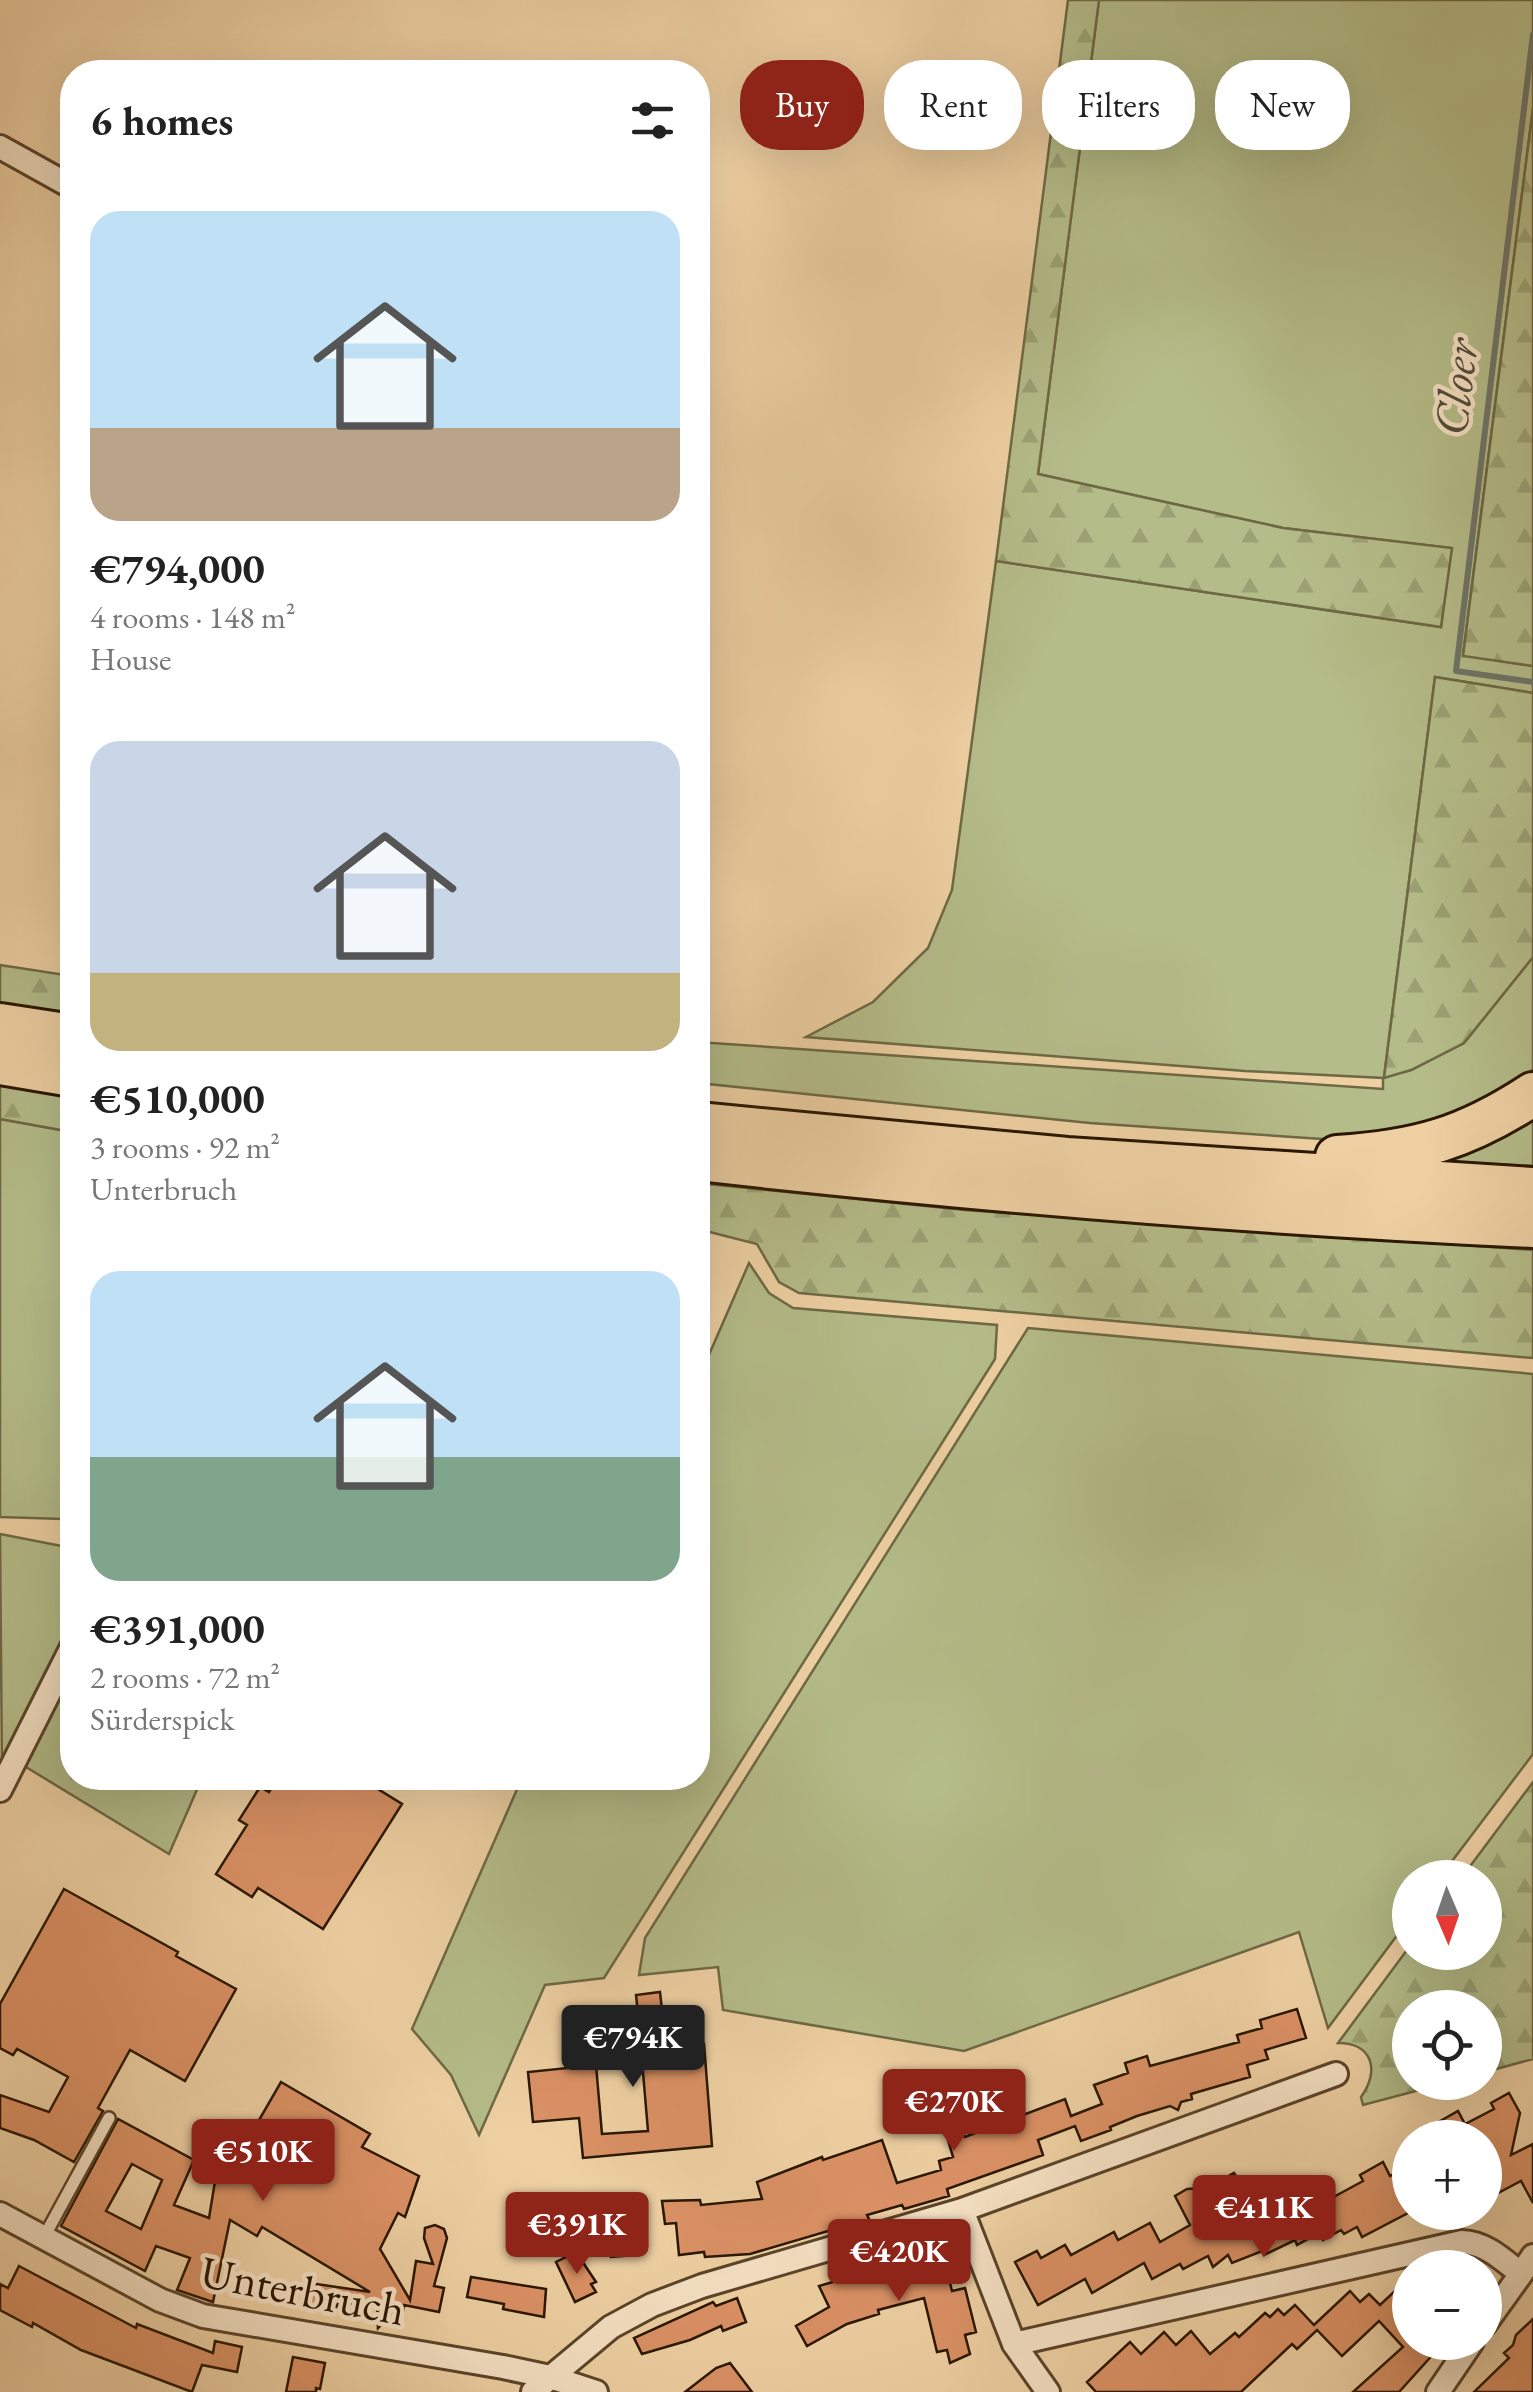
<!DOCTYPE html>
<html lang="en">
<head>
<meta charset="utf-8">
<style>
  body { margin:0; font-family:"EB Garamond",serif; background:#f6f6f6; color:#222; height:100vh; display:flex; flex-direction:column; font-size:38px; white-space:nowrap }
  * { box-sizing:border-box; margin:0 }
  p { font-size:32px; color:#767676 }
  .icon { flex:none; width:55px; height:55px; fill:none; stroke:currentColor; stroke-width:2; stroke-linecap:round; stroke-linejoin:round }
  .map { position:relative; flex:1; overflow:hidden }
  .side { position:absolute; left:60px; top:60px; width:650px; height:1730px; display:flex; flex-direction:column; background:#fff; border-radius:40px; box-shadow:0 10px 40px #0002 }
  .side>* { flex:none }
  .top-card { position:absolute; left:740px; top:60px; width:642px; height:90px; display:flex; gap:20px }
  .needle { width:65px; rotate:178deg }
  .controls { position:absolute; left:1392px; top:1860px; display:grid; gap:20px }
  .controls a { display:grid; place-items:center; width:110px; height:110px; border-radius:50%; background:#fff; box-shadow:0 10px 40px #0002; font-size:50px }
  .price { position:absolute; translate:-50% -85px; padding:0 22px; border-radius:10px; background:#8f2418; color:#fff; font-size:32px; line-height:65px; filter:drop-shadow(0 2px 5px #0008) }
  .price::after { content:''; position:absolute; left:50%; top:60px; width:30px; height:22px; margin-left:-15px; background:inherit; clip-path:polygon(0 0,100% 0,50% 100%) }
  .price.selected { background:#222; color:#fff }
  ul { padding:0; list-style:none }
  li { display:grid; align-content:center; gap:20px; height:530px; padding:0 30px }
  li span { display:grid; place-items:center; height:310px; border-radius:30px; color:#555 }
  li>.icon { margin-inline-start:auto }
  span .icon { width:180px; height:180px; fill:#fffc; stroke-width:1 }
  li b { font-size:42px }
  h2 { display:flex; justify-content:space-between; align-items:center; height:120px; padding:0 30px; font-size:42px }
  .chip { padding:0 35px; border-radius:40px; background:#fff; box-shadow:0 10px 40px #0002; font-size:35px; line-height:90px }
  .chip.selected { background:#8f2418; color:#fff }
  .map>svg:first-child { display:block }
</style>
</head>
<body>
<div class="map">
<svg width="1533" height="2392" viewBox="0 0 1533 2392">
  <defs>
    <pattern id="forest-firs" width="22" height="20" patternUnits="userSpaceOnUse" patternTransform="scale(2.5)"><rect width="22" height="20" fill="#b4bc89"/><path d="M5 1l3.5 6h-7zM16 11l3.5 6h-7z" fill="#9ba174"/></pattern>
  </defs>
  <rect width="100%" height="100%" fill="#eed0a3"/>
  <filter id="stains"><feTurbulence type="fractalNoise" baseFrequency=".002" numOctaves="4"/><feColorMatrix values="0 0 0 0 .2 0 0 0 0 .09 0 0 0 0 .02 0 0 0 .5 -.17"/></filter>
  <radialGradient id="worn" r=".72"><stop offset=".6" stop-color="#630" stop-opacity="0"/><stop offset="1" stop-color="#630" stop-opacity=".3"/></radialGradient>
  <path fill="#b4bc89" stroke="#6e6944" stroke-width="2.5" d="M1099 0H1533V108L1463 655 1533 666V693L1435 677 1384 1077 1411 1070 1464 1043 1533 957V1069L1524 1078 1439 1124 1368 1138 1322 1139 1090 1123 698 1083V1042L1383 1089V1078L1245 1071 806 1037 873 1002 928 948 952 890 996 561 1441 627 1451 548 1283 528 1038 474Z
    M1533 1104V1166L1417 1160Z
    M0 1119 72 1132V1523L63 1519 0 1517Z
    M749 1263 769 1293 793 1308 997 1325 995 1359 604 1978 545 1985 479 2135 451 2075 412 2029 522 1778H698V1380Z
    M1028 1328 1533 1374V1754L1440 1877 1410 1878V1918L1328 2028 1299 1932 964 2051 723 2010 718 1967 639 1975 645 1938Z
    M0 1534 72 1548V1634L2 1771Z
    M72 1663V1778H202L169 1854 21 1764Z"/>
  <path fill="url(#forest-firs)" stroke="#6e6944" stroke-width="2.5" d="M1068 0H1099L1038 474 1283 528 1452 548 1441 627 996 561Z
    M1533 108V666L1463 656Z
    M1435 677 1533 693V957L1464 1043 1411 1070 1384 1078Z
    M0 965 72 976V1132L0 1119Z
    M698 1183 965 1210 1533 1250V1358L799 1293 779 1282 757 1244 698 1229Z
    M1533 1782V2059L1485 2072V2008H1410V2082L1446 2083 1363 2105 1361 2097C1380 2071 1373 2043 1338 2043L1410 1946V1952H1485V1878L1462 1877Z"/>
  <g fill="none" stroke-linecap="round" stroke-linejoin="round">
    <path stroke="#6e7569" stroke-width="6" d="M1533 34 1456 671 1533 682"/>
  </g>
  <path fill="#da9165" stroke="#291600" stroke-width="2.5" fill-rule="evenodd" d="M278 1778H360L402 1804 323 1929 258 1888 252 1897 216 1874 247 1825 239 1820 260 1787 269 1792Z
    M64 1889 178 1952 176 1956 236 1989 185 2081 130 2050 98 2108 103 2111 74 2162 34 2140 0 2128V2095L49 2112 68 2077 17 2049 13 2055 0 2048V2004Z
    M660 1992 666 2047 704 2044 712 2146 583 2158 579 2118 533 2122 528 2072 596 2065 602 2134 648 2131 641 2049 592 2054 589 2027 639 2023 636 1995Z
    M1297 2009 1306 2038 1265 2050 1268 2059 1247 2065 1250 2077 1191 2094 1192 2099 1181 2102 1178 2110 1170 2106 1137 2116 1110 2127 1111 2130 1081 2141 1075 2126 1038 2140 1043 2155 947 2189 949 2196 904 2209 902 2205 867 2215 869 2219 750 2254 705 2257 704 2252 679 2255 676 2223 665 2224 662 2201 700 2200 701 2205 762 2199 757 2182 822 2157 823 2160 882 2140 897 2183 941 2170 939 2161 953 2157 948 2140 964 2135 965 2137 1065 2099 1071 2116 1102 2104 1094 2085 1128 2073 1125 2063 1147 2056 1150 2066 1239 2042 1237 2035 1262 2028 1260 2020Z
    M281 2082 370 2134 362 2147 419 2176 405 2217 398 2213 380 2249 410 2300 416 2261 433 2264 424 2238 425 2228 435 2225 444 2229 447 2238 434 2286 444 2288 439 2312 404 2305 403 2312 397 2309 378 2328 377 2303 338 2304 332 2315 306 2303 317 2284 370 2292 262 2227 257 2236 230 2220 213 2302 177 2290 190 2258 156 2246 145 2271 61 2226 118 2119 194 2160 174 2205 209 2218 222 2139 228 2128 248 2139ZM132 2164 162 2180 141 2229 106 2211Z
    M1509 2093 1520 2113 1511 2155 1533 2144V2203L1521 2181 1485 2200V2138H1440L1435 2124 1458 2111 1465 2124 1494 2109 1491 2103Z
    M1383 2162 1390 2176 1410 2165V2212L1362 2237 1357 2227 1344 2234 1341 2230 1323 2240 1319 2233 1297 2245 1295 2240 1264 2255 1262 2251 1232 2263 1228 2255 1213 2267 1208 2256 1183 2269 1180 2264 1152 2279 1144 2263 1092 2293 1085 2279 1038 2305 1015 2262 1037 2251 1041 2258 1065 2245 1071 2255 1114 2232 1118 2240 1150 2223 1160 2242 1190 2225 1175 2196 1187 2189 1207 2188 1234 2173 1254 2205 1272 2195 1277 2204 1297 2193 1305 2207 1325 2196 1328 2200 1363 2181 1360 2175Z
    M631 2225 634 2255 611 2257 608 2228Z
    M941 2246 952 2291 965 2288 976 2332 965 2335 970 2354 950 2363 947 2350 937 2352 924 2298 878 2310 879 2314 847 2324 807 2346 796 2326 829 2307 819 2286 877 2269 881 2282 921 2272 916 2252Z
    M576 2252 596 2282 591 2284 596 2292 575 2302 556 2262Z
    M19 2266 136 2328 137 2324 213 2353 215 2341 242 2347 237 2372 202 2365 192 2392 81 2350 33 2323 32 2327 0 2310V2284L8 2288Z
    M471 2277 546 2289 544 2317 503 2309 504 2304 467 2297Z
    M1410 2277V2342H1428L1436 2351 1399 2392H1353L1403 2347 1379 2321 1342 2356 1317 2330 1297 2349 1292 2344 1241 2392H1096L1087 2382 1130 2342 1141 2354 1164 2332 1176 2345 1191 2331 1210 2354 1235 2333 1239 2337 1265 2313 1270 2317 1278 2309 1284 2315 1295 2305 1314 2325 1350 2291 1360 2302 1369 2294 1380 2305Z
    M737 2298 746 2322 723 2331 721 2326 690 2340 642 2354 634 2338 713 2302 716 2306Z
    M1533 2319V2392H1474L1509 2358 1504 2353 1513 2345 1516 2335Z
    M293 2357 325 2363 320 2389 316 2388V2392H286Z
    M730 2363 752 2392H685L716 2368Z"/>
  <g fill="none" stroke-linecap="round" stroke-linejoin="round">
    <defs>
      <path id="service" d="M44 2237 109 2118"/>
      <path id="minor" d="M0 147 72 187
        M0 1790 72 1647
        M962 2210 1014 2344 1048 2392
        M0 2214 160 2300 203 2316 503 2367 550 2377 596 2392
        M1485 2324 1521 2274
        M1014 2344 1462 2242C1486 2243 1502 2259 1521 2274L1533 2256
        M533 2392 611 2327 652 2305 702 2286 962 2210 1336 2074
        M1438 2392 1472 2342"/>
      <path id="motorway" d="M0 1025 72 1036
        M0 1063 72 1075
        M698 1124 1067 1159 1533 1189
        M1337 1157C1417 1152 1466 1138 1533 1094
        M698 1159C975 1190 1254 1213 1533 1226"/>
    </defs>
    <use href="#service" stroke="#5a4429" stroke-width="16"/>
    <use href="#minor" stroke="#5a4429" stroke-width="28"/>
    <use href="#motorway" stroke="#291600" stroke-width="48"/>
    <use href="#service" stroke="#f4e0c3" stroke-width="11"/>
    <use href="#minor" stroke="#f4e0c3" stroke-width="22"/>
    <use href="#motorway" stroke="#eed0a3" stroke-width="42"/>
  </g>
  <g text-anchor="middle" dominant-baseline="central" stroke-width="9" stroke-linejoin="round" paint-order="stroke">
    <g font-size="45" fill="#291600" stroke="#f4e0c3">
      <text transform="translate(303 2290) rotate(11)">Unterbruch</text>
    </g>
    <g font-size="48" font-style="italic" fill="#514e3d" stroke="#f4e0c3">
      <text transform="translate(1455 387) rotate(-83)">Cloer</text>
    </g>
  </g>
  <rect width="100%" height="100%" filter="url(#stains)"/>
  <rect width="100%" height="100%" fill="url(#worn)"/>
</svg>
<div class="controls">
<a><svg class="needle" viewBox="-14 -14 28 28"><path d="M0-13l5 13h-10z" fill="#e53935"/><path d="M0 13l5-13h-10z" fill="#767676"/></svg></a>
<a><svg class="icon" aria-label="locate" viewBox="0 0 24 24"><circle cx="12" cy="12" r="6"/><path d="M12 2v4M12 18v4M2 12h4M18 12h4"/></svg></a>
<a>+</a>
<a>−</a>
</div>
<b class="price selected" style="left:633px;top:2090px">€794K</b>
<b class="price" style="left:954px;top:2154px">€270K</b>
<b class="price" style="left:263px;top:2204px">€510K</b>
<b class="price" style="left:1264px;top:2260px">€411K</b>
<b class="price" style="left:577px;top:2277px">€391K</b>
<b class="price" style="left:899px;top:2304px">€420K</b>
<div class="top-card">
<a class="chip selected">Buy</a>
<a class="chip">Rent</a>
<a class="chip">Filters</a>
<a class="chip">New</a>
</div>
<section class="side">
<h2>6 homes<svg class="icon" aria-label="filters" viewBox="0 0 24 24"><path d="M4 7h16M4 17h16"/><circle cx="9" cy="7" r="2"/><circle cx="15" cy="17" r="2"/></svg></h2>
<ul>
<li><span style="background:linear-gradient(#bfe0f5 70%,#b9a48a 0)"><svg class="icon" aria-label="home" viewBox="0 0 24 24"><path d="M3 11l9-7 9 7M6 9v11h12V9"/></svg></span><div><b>€794,000</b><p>4 rooms · 148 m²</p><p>House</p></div></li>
<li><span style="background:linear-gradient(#c9d6e8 75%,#c2b280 0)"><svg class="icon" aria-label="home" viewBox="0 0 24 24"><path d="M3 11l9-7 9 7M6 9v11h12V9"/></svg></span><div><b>€510,000</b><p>3 rooms · 92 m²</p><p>Unterbruch</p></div></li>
<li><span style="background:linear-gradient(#bfe0f5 60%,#7fa58c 0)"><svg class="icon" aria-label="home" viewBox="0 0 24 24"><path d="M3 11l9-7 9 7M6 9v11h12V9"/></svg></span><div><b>€391,000</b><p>2 rooms · 72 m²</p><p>Sürderspick</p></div></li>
</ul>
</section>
</div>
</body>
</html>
